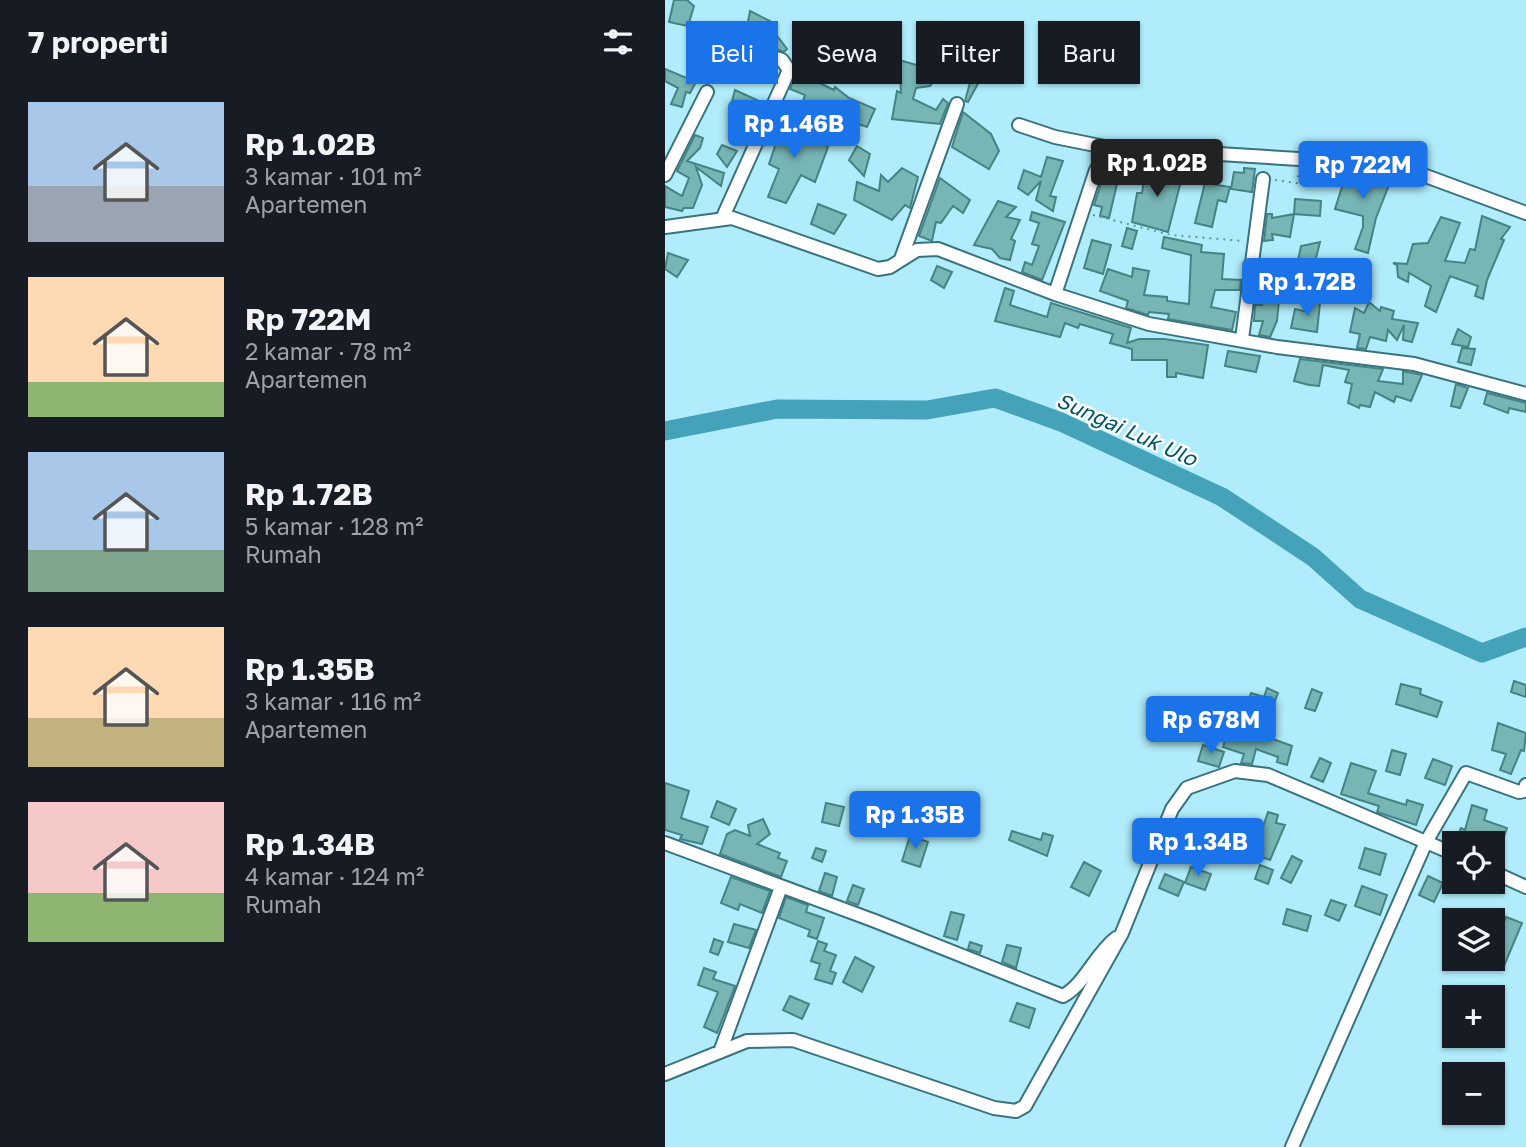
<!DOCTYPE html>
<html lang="id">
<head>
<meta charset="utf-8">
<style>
  body { margin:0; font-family:"Golos Text",sans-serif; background:#242831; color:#f1f3f6; height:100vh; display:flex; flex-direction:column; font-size:26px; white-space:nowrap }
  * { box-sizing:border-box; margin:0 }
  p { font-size:23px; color:#9ea1a6 }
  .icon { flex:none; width:38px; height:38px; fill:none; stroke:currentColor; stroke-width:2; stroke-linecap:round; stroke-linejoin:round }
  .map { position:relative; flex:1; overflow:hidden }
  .panel { display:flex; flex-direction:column; background:#171b24; width:665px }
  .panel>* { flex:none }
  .guide { position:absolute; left:21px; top:21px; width:665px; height:63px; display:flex; gap:14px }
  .buttons { position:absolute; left:777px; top:831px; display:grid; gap:14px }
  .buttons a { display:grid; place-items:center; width:63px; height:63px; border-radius:0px; background:#171b24; box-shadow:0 2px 5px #0004; font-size:35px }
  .price { position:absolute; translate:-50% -60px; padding:0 16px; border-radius:7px; background:#1a73e8; color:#fff; font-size:23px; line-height:46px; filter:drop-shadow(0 2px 4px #0008) }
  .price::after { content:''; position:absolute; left:50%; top:42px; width:21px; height:16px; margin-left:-10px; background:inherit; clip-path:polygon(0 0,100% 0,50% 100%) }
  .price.current { background:#222; color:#fff }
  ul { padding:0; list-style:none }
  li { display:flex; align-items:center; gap:21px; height:175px; padding:0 28px }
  li span { display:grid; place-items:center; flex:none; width:196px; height:140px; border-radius:0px; color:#555 }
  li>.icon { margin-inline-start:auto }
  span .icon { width:84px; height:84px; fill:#fffc; stroke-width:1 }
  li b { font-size:30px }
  h2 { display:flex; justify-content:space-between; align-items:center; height:84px; padding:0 28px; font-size:30px }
  .tag { padding:0 24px; border-radius:0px; background:#171b24; box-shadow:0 2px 5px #0004; font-size:24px; line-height:63px }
  .tag.current { background:#1a73e8; color:#fff }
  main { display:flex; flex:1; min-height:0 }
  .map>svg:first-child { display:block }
</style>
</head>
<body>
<main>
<section class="panel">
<h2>7 properti<svg class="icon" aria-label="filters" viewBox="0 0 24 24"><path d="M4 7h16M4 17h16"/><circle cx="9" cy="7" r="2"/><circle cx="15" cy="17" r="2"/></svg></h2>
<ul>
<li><span style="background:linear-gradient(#a9c7e8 60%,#9aa5b1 0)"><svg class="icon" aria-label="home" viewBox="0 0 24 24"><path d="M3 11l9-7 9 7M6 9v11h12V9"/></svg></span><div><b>Rp 1.02B</b><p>3 kamar · 101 m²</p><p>Apartemen</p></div></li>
<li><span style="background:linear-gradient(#ffd9b3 75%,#8fb573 0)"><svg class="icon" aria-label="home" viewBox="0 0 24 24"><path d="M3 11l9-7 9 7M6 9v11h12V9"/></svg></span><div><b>Rp 722M</b><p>2 kamar · 78 m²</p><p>Apartemen</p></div></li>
<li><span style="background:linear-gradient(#a9c7e8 70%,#7fa58c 0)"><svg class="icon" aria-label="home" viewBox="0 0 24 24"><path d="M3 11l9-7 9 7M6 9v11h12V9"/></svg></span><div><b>Rp 1.72B</b><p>5 kamar · 128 m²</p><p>Rumah</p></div></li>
<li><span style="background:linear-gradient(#ffd9b3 65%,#c2b280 0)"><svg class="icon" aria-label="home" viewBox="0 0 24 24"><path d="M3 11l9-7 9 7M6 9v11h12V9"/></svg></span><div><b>Rp 1.35B</b><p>3 kamar · 116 m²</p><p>Apartemen</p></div></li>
<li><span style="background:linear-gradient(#f6c9c9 65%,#8fb573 0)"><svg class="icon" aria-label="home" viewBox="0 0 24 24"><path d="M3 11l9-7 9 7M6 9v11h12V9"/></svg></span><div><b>Rp 1.34B</b><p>4 kamar · 124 m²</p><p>Rumah</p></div></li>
</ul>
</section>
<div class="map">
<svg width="861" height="1147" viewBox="0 0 861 1147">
  <rect width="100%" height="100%" fill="#b0ecfb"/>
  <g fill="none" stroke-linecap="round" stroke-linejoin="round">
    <path stroke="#44a3b8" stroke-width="19" d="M0 431 112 409 262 410 330 398 396 422 557 497 648 557 695 599 817 653 861 637"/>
  </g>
  <path fill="#78b6b6" stroke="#468383" stroke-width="2" d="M9 0H22L29 6 23 26 4 22Z
    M85 11 105 21 104 25 122 49 119 52 80 38Z
    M39 27 50 41 49 48 53 49 47 62 34 59 38 49 31 37Z
    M83 58 110 67 106 75 79 66Z
    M234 60 262 68 265 62 276 71 265 86 251 88 248 99 271 110 278 99 283 103 275 124 227 119 232 91 236 93Z
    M0 69 31 82 25 93 21 92 17 107 6 104 13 88 0 81Z
    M132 72 169 90 170 87 184 98 210 109 202 127 137 104 140 95 125 89Z
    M307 75 316 78 303 102 300 101Z
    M70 90 94 101 91 112 66 105Z
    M298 112 326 134 334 151 324 169 287 147Z
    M120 117 135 127 132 131 163 147 150 182 136 175 121 203 103 197 114 169 104 164Z
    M70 123 88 129 84 138 66 133Z
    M30 135 38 138 35 148 22 161 59 173 56 186 31 167 37 185 28 208H19L17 211 0 207V186L17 196 24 178 12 171Z
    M57 145 72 151 62 167 52 154Z
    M192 146 205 154 199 176 184 160Z
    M382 157 398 161 385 196 391 197 388 211 371 200 376 181 363 195 353 188 359 170 376 177Z
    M482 160 495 162 493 173 517 177 503 232 467 222 472 193H477Z
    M237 168 253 177 245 208 240 205 227 220 189 200 192 182 214 191 216 175 223 182Z
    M579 168 590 169 587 192 566 189 569 172 579 173Z
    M682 171 710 172 724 185 711 218 703 253 690 249 698 227V216L670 209Z
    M275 178 305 200 298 213 288 206 276 223 271 222 267 241 254 236Z
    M437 181 452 184 444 218 435 216 437 207 429 205Z
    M540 183 565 187 561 202 553 200 547 227 530 223Z
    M630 199 656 201 655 216 629 214Z
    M333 201 351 207 341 217 355 220 346 239 350 241 345 260 335 258 327 249 309 245Z
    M153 204 181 215 169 234 146 224Z
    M367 212 400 222 377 280 357 272 360 262 367 265 374 246 367 244 374 223 365 220Z
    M602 214H607V218L629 214 625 237 607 234 608 240 599 241Z
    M817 216 845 227 836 239 839 240 822 280 818 299 810 296 813 286 785 276 771 312 760 306 766 286 744 273 743 282 733 277 732 265 728 263 742 264 748 244 763 243 776 217 795 223 780 261 800 263 805 249 810 250Z
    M462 228 472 231 467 249 457 246Z
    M499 237 537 245 536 252 559 254 557 279 576 280 575 290H550L546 307 571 312 567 330 503 319 504 314 484 312 483 315 461 308 463 301 435 291 443 269 467 277 468 268 484 271 479 295 502 297V301L524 304 526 255 497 248Z
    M427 240 446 245 438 274 419 268Z
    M655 242 647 274 631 270 636 246Z
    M3 253 23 260 12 277 0 269Z
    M272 266 287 272 279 288 266 280Z
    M340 288 349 291 345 305 382 317 386 303 466 328 462 343 474 339H499L543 345 538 378 511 373V377H502V360H467V349L445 343 448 334 415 324 413 328 400 323 395 337 330 321Z
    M598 288 615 290 612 321 605 337 594 335 598 321H589L590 305H597Z
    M644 302 655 303 652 332 626 328 630 309 643 312Z
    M704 302 715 311 716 307 729 311 727 319 753 323 747 342 738 340 739 325 732 340 723 330 721 341 705 337 701 349 692 348 695 334 685 332 690 308 699 313Z
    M793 329 806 337 803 347 787 344Z
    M797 348 810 349 806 365 793 362Z
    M563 351 595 356 591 372 560 366Z
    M635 359 718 369 713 381 738 384V371L757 375 746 401 731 396 729 402 710 392 705 407 695 405 694 408 683 403 687 384 680 382 684 370 658 365 654 386 644 385 629 381Z
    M791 384 803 388 795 408 786 406Z
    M822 393 861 403V412L844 408 843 413 819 404Z
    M849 681 861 685V697L846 692Z
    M736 684 756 689 755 694 777 702 772 717 731 704Z
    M602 688 613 693 597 735 627 746 622 765 612 762 613 757 591 749 587 764 576 763 579 754 558 747 564 727 550 722 556 706 579 714 586 693 599 697Z
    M647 689 657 693 650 711 640 708Z
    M833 723 861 733 859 751 856 750 846 774 835 770 841 754 827 750Z
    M538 745 559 752 554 767 533 761Z
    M727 750 741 754 735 775 721 771Z
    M655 758 666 763 658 782 646 777Z
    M768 759 787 766 780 785 760 778Z
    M686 763 711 771 703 793 741 805 742 800 758 805 751 825 712 812 714 806 676 794Z
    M0 783 24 791 16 818 43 827 37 844 15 839 17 835 0 830Z
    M52 801 71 809 64 825 46 817Z
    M161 803 179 807 174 826 157 822Z
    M807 805 822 810 819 820 842 828 836 845 815 838 812 844 790 841 796 828 800 830Z
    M603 812 613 815 611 823 620 825 605 860 578 851 574 862 561 857 566 844 577 848 584 828 596 833Z
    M98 819 105 834 92 844 115 853 113 858 122 861 116 877 55 854 62 834 70 830 85 836 83 825Z
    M347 831 376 840 378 833 388 836 382 856 344 840Z
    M245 836 263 842 255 867 237 861Z
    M151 848 161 851 157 862 147 858Z
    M700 848 721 854 715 875 694 868Z
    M627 856 637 861 626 883 616 878Z
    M419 862 436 871 424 896 406 887Z
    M595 865 608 870 603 884 590 879Z
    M526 867 546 874 540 890 520 883Z
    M160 873 172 877 167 896 154 891Z
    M500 874 519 882 513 896 494 888Z
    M763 876 778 883 769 902 754 895Z
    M66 877 105 891 97 913 75 904 73 910 56 903Z
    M188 885 199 889 193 905 182 901Z
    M697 886 722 895 715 915 690 906Z
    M121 897 143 905 141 912 159 918 152 939 143 936 145 930 114 918Z
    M666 900 681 905 674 921 660 915Z
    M622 909 646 916 642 931 618 924Z
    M286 912 299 915 292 940 279 936Z
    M841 917 857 923 839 966 828 961V949Z
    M69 924 91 930 84 948 63 942Z
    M49 939 58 942 53 955 45 952Z
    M153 941 162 944 159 951 171 955 165 971 171 973 167 984 150 979 155 964 146 961Z
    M305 942 317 946 315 953 303 949Z
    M342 945 356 948 351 968 337 962Z
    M190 957 209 967 197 992 178 982Z
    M39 968 51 972 48 979 70 986 52 1033 39 1027 53 992 33 985Z
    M125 996 144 1004 137 1019 118 1010Z
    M352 1003 370 1009 364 1028 345 1021Z"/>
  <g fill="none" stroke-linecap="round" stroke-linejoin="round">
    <defs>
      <path id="minor" d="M55 64 65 45 70 44 117 60 124 70 57 219
        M354 125 390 137 440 147 731 165 861 213
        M0 175 42 92
        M0 227 67 218 213 269 225 267 252 250 273 249 390 294 484 324 612 347 749 364 861 394
        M236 259 292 104
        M390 294 431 170
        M577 339 598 179
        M0 843 210 921 398 996C421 983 430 954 451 938
        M828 872 861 887
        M55 1052 116 887
        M0 1074 82 1041 128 1040 329 1108 351 1111 360 1106 457 933 507 809 522 788 570 771 603 775 761 842 801 773 854 792 859 791 861 785
        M627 1147 761 842 789 854"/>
    </defs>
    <use href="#minor" stroke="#397380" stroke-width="16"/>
    <path stroke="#69959f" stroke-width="2" stroke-dasharray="2 5" stroke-linecap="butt" d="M610 180 632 183 633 175 660 176
      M428 215 506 235 578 241"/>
    <use href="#minor" stroke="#fff" stroke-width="12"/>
  </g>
  <g text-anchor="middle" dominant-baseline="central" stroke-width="5" stroke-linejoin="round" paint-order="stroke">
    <g font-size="21" font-style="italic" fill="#005565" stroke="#fff">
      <text transform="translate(462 429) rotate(24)">Sungai Luk Ulo</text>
    </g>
  </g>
</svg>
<div class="buttons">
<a><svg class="icon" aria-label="locate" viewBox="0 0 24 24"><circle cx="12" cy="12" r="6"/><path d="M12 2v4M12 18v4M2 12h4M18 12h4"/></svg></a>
<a><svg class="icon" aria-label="layers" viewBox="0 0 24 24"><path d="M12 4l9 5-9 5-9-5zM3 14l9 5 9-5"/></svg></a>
<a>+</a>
<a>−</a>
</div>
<b class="price" style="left:129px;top:160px">Rp 1.46B</b>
<b class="price current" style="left:492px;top:199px">Rp 1.02B</b>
<b class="price" style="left:698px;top:201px">Rp 722M</b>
<b class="price" style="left:642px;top:318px">Rp 1.72B</b>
<b class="price" style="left:546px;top:756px">Rp 678M</b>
<b class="price" style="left:250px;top:851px">Rp 1.35B</b>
<b class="price" style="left:533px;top:878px">Rp 1.34B</b>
<div class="guide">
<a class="tag current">Beli</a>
<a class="tag">Sewa</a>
<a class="tag">Filter</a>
<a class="tag">Baru</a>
</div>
</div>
</main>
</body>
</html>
